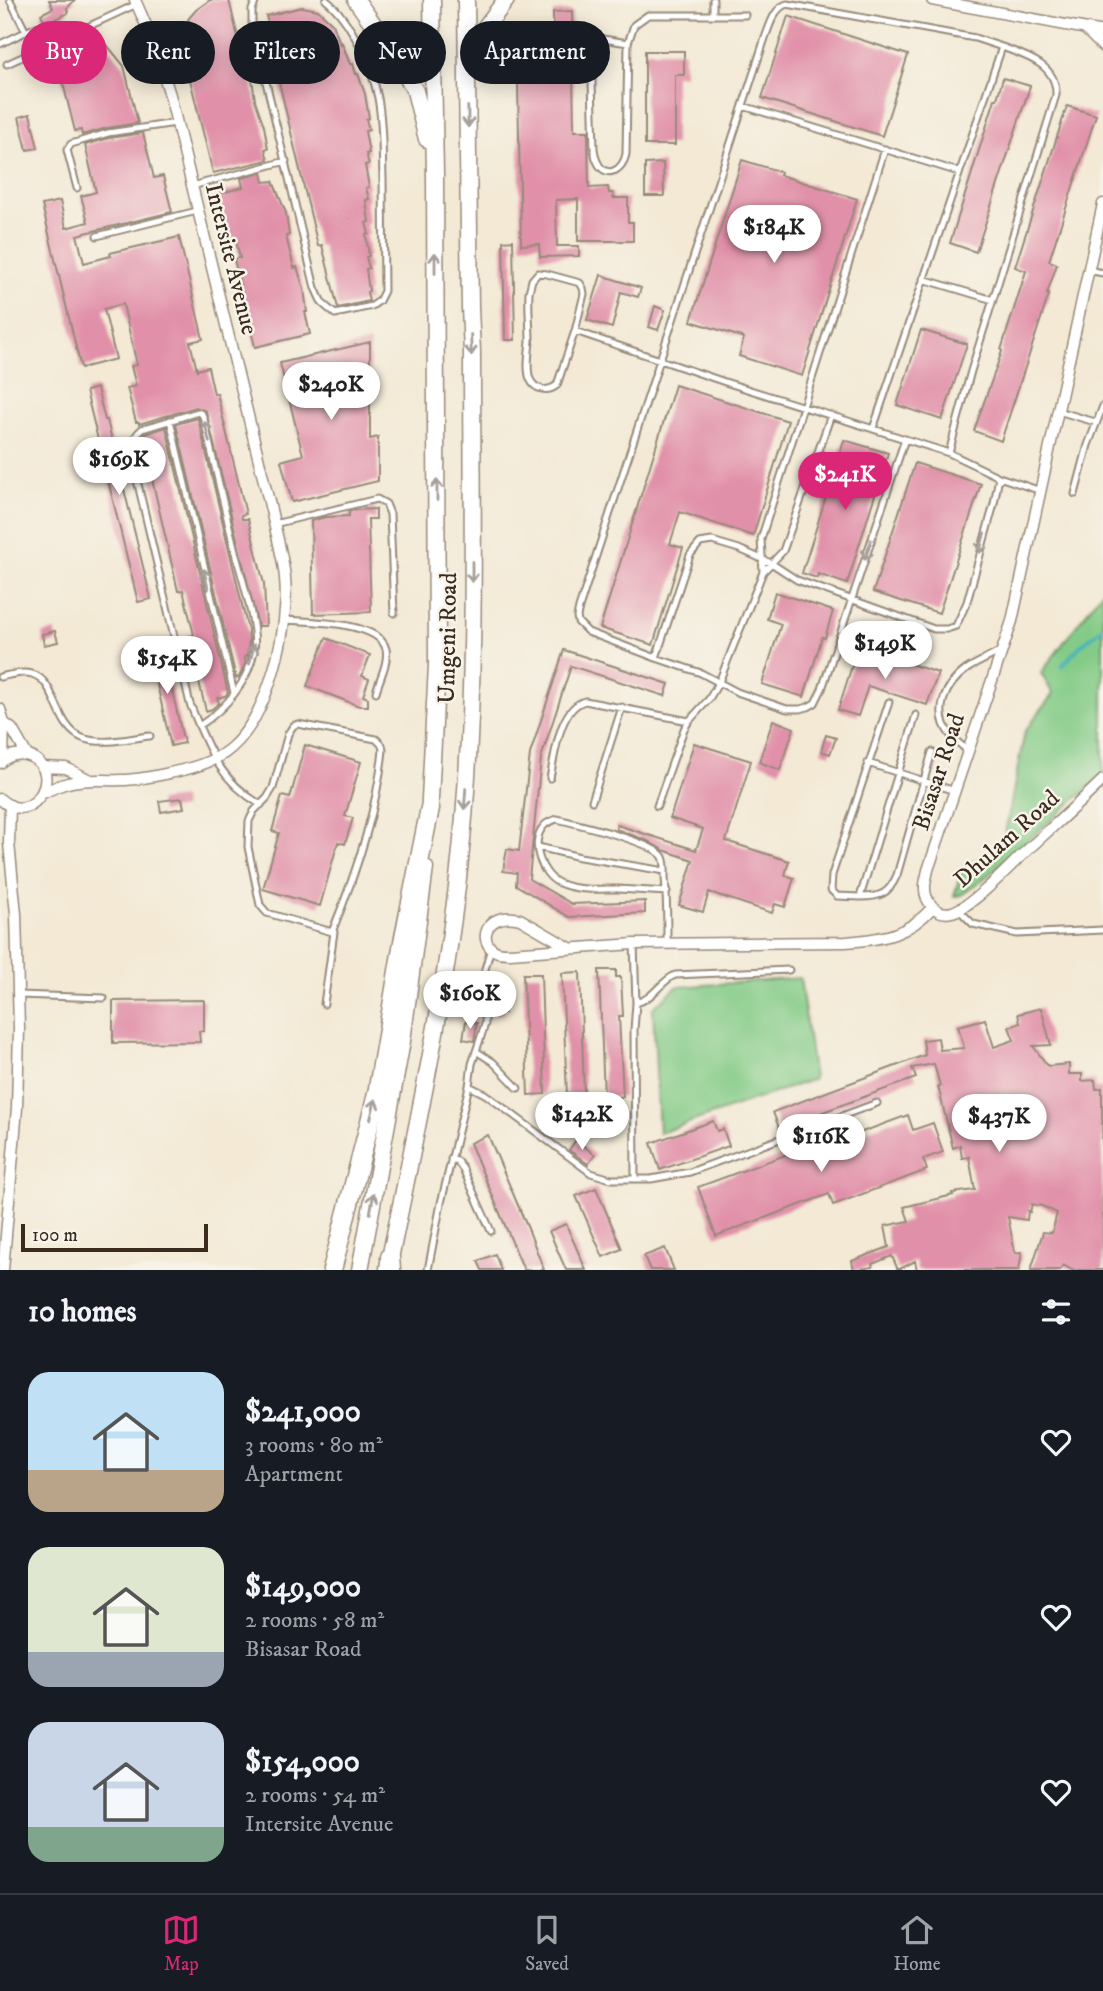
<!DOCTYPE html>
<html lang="en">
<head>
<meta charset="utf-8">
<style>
  body { margin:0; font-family:"IM FELL DW Pica",serif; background:#20242c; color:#f1f3f6; height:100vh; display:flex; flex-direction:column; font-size:26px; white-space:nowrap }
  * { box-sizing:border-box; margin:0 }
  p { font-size:23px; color:#9ea1a6 }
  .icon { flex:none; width:38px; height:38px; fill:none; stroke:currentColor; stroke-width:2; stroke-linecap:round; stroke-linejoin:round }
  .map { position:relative; height:1270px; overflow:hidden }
  .sheet { display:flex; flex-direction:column; background:#171b24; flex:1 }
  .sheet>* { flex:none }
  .top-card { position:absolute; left:21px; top:21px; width:700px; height:63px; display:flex; gap:14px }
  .scale { position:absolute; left:21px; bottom:18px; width:187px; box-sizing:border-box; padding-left:7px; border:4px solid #3b2a1e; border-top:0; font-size:19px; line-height:24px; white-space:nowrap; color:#3b2a1e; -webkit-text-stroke:5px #f7f3e8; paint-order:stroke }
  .price { position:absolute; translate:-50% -60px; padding:0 16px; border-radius:24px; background:#fff; color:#222; font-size:23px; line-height:46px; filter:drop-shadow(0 2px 4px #0008) }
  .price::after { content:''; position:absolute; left:50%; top:42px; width:21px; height:16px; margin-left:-10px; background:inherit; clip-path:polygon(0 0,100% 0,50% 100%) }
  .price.active { background:#db2777; color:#fff }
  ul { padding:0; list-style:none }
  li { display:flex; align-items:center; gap:21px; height:175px; padding:0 28px }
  li span { display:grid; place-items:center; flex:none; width:196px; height:140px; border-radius:21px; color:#555 }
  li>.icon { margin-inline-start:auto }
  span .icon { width:84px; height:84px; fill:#fffc; stroke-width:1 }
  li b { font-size:30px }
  h2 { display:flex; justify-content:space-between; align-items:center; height:84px; padding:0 28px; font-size:30px }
  .pill { padding:0 24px; border-radius:32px; background:#171b24; box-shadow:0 4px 18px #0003; font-size:24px; line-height:63px }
  .pill.active { background:#db2777; color:#fff }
  .dock { display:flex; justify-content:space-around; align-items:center; height:98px; border-top:2px solid #363941; background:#171b24; font-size:19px; color:#9ea1a6 }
  .dock a { display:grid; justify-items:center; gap:4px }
  .dock .active { color:#db2777 }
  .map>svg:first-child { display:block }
</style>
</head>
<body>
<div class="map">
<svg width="1103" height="1270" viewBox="0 0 1103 1270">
  <rect width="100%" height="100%" fill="#f7f3e8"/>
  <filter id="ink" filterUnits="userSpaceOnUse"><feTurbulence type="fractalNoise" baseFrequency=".0143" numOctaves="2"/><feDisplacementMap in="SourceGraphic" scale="14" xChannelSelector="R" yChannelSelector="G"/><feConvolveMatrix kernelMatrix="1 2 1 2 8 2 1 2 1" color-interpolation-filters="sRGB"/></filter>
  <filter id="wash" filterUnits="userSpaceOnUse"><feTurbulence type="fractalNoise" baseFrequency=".00686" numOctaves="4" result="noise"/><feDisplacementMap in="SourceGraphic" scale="28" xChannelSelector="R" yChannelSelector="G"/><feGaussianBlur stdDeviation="1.57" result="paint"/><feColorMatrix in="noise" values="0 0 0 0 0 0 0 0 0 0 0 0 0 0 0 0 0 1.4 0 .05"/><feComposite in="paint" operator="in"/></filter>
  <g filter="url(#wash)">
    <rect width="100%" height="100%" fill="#f3e9d5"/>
    <path fill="#83cb86" stroke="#5f7a52" stroke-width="2" d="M1103 590V775L980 882 961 895 954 896 962 869 1003 844 1025 731 1053 694 1041 673Z
      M800 978 814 1079 659 1133 653 1008 677 987Z"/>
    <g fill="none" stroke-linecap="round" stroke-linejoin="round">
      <path stroke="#43b2bc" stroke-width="3.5" d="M1062 666 1081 645 1103 628"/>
    </g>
    <g id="blocks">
      <path fill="#e190a9" d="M49 0H75L67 8 68 13 46 24 41 14 53 8Z
        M210 0H229L241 50H244L251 71 255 100 264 126 268 149H265L268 160 213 173 184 55 182 43 183 33 189 18 196 10Z
        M302 7 318 10 333 24 340 44 342 43 350 64H353L356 74H358L365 94 369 118 366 119 369 130 365 131 369 153 366 154 369 164 365 165 369 187 366 188 369 199 366 200 369 222 366 223 369 234 366 235 369 256 366 257 369 268 366 269 369 291 367 292 369 301 338 308 322 245 318 246 279 82 281 81 270 49 266 27 269 26 266 16Z
        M572 11 574 131H588L589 188 608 187 609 193H613V198H628V222H633V241H578V199L556 200 557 246H579V256L540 257 539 244 521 245 517 31 553 30V12Z
        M788 16 908 55 882 136 762 98Z
        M107 45 124 66 138 123 107 128 82 135 81 130 75 131 62 79 58 71Z
        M645 51H684V75H675V145H645Z
        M1003 78 1030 86 976 252 950 243 995 99H997Z
        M1067 106 1096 115 1049 261 1057 264 1047 294H1049L1001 441 974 431 1002 351 1001 350 1026 271 1015 267Z
        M30 114 38 148 27 150 19 117Z
        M143 133 154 178 163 176 172 212 77 235 84 263 111 256 110 253 179 237 203 339 190 342 197 370 208 367 214 394 217 393 246 514 241 515 242 519H248L264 584 266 626H258L206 411 196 407 139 424V422H136L127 388 136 386 131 366 137 365 123 304 104 309 116 359 81 368 42 205 60 201 66 228 88 222 81 196 96 192 85 145 109 138Z
        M742 160 781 172 780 175 857 199 802 376 739 356 744 338 691 321Z
        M663 163 664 196H645V164Z
        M262 173 264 182 273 181 286 213 289 235 286 236 294 268 297 267 304 289 307 312H305L310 334 255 347 234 259 240 258 235 237 229 239 218 194 243 187 241 178Z
        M513 240 515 340H505L503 241Z
        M601 275 641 288 638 297 621 292 612 328 587 320Z
        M655 306 665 310 658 330 649 327Z
        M921 330 967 344 942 420 897 405Z
        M370 342V439L378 437V481L292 502 281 461 303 455 280 363Z
        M675 385 788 421 753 536 680 512 670 544 683 548 653 645 600 628Z
        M97 388 105 420H107L151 599 138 602 86 391Z
        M198 418 248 630 249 641 247 656 244 657 246 662 242 671 239 677 236 678 176 424Z
        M166 427 228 693 225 696 217 698 219 703 212 709 206 711 188 636 194 635 183 590 178 591 142 436 145 434Z
        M844 440 888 453 847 584 818 574 817 578 802 573Z
        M915 463 981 484 939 613 873 592Z
        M376 509V519H368L371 612 313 614 311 521 325 517 349 516V511L355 510Z
        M775 592 833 611 825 638 822 637 804 697 762 684 781 624 767 619Z
        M55 631 58 642 44 645 42 634Z
        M326 638 370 655 362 676 369 679 363 696 368 698V706H359L307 686Z
        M162 646 184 743 171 746 149 649Z
        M564 650 669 684 665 696 571 666 541 758 529 879 572 904 645 901V913L569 917 516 885 517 873 503 871 507 849 519 851 530 754Z
        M857 650 891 661 892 658 938 673 927 705 868 686 858 716 838 710Z
        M773 720 794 728 780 770 759 762Z
        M826 735 836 738 830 754 821 751Z
        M694 743 751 761 726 841 789 861 785 875 794 878 785 907 775 904 772 913 709 892 703 912 679 905 693 860 663 850 648 841 616 829 617 825 696 850 703 829 670 818Z
        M305 745 361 762 345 816 353 818 345 844 338 842 320 906 263 889 279 833 272 831 282 796 290 798Z
        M182 798 184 808 161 812 159 801Z
        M599 970H616V977H621L623 1016H619L623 1097H604Z
        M580 972 584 1095 567 1096 562 973Z
        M523 974H541L545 1094 528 1095Z
        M493 977H503L504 1013 495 1014Z
        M204 1000V1031H199L200 1042 113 1043V1001Z
        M1041 1008 1051 1045 1033 1046 1048 1066 1069 1064V1074H1082V1081L1095 1080 1096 1089 1102 1088 1103 1270H1072L1063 1265 1060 1270H1031L1043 1232 1052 1233 1057 1213 1040 1205 1039 1206 1032 1204 1030 1212 1028 1211 1027 1220 1008 1217 1015 1253 1022 1252 1019 1270H917L915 1261 898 1270 892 1256 872 1264 873 1267 854 1270 852 1261 889 1247 885 1226 909 1221 904 1207 953 1195 952 1193 975 1190 969 1157 962 1158 960 1145 953 1148 938 1086H940L934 1064 912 1068 916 1078 779 1128 773 1112 925 1055 923 1040 938 1038 940 1050 964 1048 958 1026 985 1019 994 1047 1014 1040 1009 1027 1020 1023 1018 1014Z
        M466 1021 477 1023 474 1041 463 1039Z
        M908 1115 913 1130 933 1123 943 1152 923 1159 927 1170 833 1205 829 1194 716 1236 698 1187 799 1150 800 1155Z
        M713 1121 717 1131 723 1129 729 1146 660 1170 651 1143Z
        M488 1135 529 1231 544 1270H524L470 1143Z
        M576 1140 595 1155 588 1164 569 1150Z
        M596 1188 622 1249 603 1257 576 1196Z
        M566 1224 586 1270H566L549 1231Z
        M665 1248 674 1270H650L644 1256Z
        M495 1254 501 1270H482L478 1261Z"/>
    </g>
  </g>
  <g filter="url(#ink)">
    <use href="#blocks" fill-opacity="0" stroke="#978a7a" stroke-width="2"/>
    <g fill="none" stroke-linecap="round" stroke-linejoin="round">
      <defs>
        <path id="service" d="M10 0 26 32
          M256 0 252 10V23L315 288 322 303 335 314 372 306 379 301 384 291C384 253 383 216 383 178 382 152 383 124 378 98 372 67 351 20 326 0
          M713 15V0
          M628 43 603 39 594 43 591 48 594 149C595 153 595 157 597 161 605 180 623 171 626 154L628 43 634 25 648 15H745
          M0 44 36 27
          M7 64 137 4
          M743 106 959 172
          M192 186 286 161
          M77 188 67 150 71 144 108 133 176 123
          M97 236 197 211
          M1088 270 1103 273
          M538 273 547 274 580 283 583 288 584 294 575 331 557 385C549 392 535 391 530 379 526 368 529 353 530 341 530 325 528 309 529 292L532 280Z
          M923 279 993 300
          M575 331 725 382 949 453 999 477 1041 491
          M1058 411 1095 422
          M170 420 234 693
          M873 429 1002 47 975 38 787 4C774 8 770 25 765 38L579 608 577 617 578 622 588 632 656 658 701 673 737 692 787 709H800L808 707 815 703 822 689 905 439
          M949 453 971 371 1056 95C1057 64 1026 56 1002 47
          M1075 494 1088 445 1103 406
          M274 524 377 499 386 504 390 514 394 613
          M763 572 761 539 885 149
          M285 620C308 622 379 621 386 649 389 662 379 680 376 692
          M656 658 690 555 700 543 712 541 739 549 771 563 797 580 934 629H947L956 626 967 602 994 504 999 477
          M0 677C10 675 22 671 32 674 58 681 54 729 85 739 105 745 130 738 150 736
          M889 702 832 875 831 890 837 896 860 897 916 715
          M199 726C225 709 249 682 254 650 258 629 242 578 236 555 225 510 214 464 204 419L202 414 198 412 142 429C131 438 131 449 133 463L190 704C208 748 218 779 261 805
          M968 751C962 746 956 741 951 736 932 712 945 685 967 669 978 662 990 657 1001 651
          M868 763 955 791
          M550 778C555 755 559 708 585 701L689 721
          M592 801 622 707
          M657 806 684 729 689 721 709 699 719 682 763 572 783 551 831 415
          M538 847 580 857 665 871
          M667 892C651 891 634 890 618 889 599 889 577 891 559 883 541 875 530 843 543 827 546 822 552 821 557 819 577 824 654 842 663 857 666 864 665 871 665 878 667 900 667 922 667 943
          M860 897C881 897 889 894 897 875L932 752
          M959 910 973 924 1017 934 1103 930
          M634 944 636 1003 634 1030 635 1179
          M18 995 104 998
          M636 1003C653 999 660 982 675 975L789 970
          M324 1004 334 932H332C355 876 377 811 383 750L382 745 376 739 298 724 293 726 288 734 273 788 267 798 254 811 249 821 248 847 260 905 267 913 332 932
          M476 1051 493 1062 518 1088
          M469 1086 485 1094 591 1173 611 1179H651L690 1172 877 1103
          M451 1159 457 1161 463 1169 491 1231
          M428 1270 441 1203 469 1086 472 1064 485 1024V969L491 948"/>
        <path id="minor" d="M932 0 1103 32
          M1086 30 1103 47
          M1103 204 1012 621 928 870C927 876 925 881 925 886 924 901 936 916 952 912 973 906 1007 869 1023 854 1050 829 1077 805 1103 780
          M0 709 4 723 3 760
          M4 723 12 729 27 755
          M0 763C7 756 15 753 25 755 68 765 35 831 0 799
          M42 767 66 768 90 780
          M43 793C51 789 59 785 68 783 85 778 104 781 121 780 139 780 156 776 174 772 194 768 217 761 232 747 269 714 290 627 285 578 283 556 276 533 271 510L170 95 153 41 135 0
          M570 948 520 919C484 910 476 945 498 952 502 953 506 953 510 953L634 944 846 942C883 939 907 936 933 907
          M3 1270 17 1108 19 1028 16 914 9 843 10 805"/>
        <path id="trunk" d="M356 0 393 52 415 91 427 139
          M467 58 487 25 506 0
          M429 818 437 665 435 175 432 0
          M388 1268C418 1123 450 977 463 829 477 671 472 511 472 352L470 308 466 0
          M360 1270 402 1041 425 868"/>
        <path id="motorway" d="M390 1257 391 1270
          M332 1270 377 1094 403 942 430 808"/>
      </defs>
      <use href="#service" stroke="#978a7a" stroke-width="9"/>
      <use href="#minor" stroke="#978a7a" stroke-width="13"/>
      <use href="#trunk" stroke="#978a7a" stroke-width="19"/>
      <use href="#motorway" stroke="#978a7a" stroke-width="21"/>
      <use href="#service" stroke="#fff" stroke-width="5"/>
      <use href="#minor" stroke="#fff" stroke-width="10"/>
      <use href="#trunk" stroke="#fff" stroke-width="16"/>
      <use href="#motorway" stroke="#fff" stroke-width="18"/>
    </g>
    <defs><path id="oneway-shaft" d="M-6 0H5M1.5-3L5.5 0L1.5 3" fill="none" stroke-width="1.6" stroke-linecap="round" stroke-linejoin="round" transform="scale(1.75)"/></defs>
    <g stroke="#a79f9a">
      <use href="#oneway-shaft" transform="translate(468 117) rotate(89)"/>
      <use href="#oneway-shaft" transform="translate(435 263) rotate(-90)"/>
      <use href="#oneway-shaft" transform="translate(471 345) rotate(88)"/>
      <use href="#oneway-shaft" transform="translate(207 432) rotate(-103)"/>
      <use href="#oneway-shaft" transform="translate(437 490) rotate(-90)"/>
      <use href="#oneway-shaft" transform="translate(982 543) rotate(104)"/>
      <use href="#oneway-shaft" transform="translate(868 550) rotate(108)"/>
      <use href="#oneway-shaft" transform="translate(472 572) rotate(90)"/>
      <use href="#oneway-shaft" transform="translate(206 579) rotate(-103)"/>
      <use href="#oneway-shaft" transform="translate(252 654) rotate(-76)"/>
      <use href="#oneway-shaft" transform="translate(465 799) rotate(94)"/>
      <use href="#oneway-shaft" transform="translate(373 1109) rotate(-76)"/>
      <use href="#oneway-shaft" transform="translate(372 1203) rotate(-80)"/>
    </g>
  </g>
  <g text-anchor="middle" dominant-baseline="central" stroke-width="5" stroke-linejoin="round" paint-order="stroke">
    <g font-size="24" fill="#3b2a1e" stroke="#f7f3e8">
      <text transform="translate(231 259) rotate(76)">Intersite Avenue</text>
      <text transform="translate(448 638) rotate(-89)">Umgeni Road</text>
      <text transform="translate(939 772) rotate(-72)">Bisasar Road</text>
      <text transform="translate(1007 839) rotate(-42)">Dhulam Road</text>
    </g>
  </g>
</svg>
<div class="scale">100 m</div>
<b class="price" style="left:774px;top:265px">$184K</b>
<b class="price" style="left:331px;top:422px">$240K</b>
<b class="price" style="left:119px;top:497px">$169K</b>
<b class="price active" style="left:845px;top:512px">$241K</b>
<b class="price" style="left:885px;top:681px">$149K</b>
<b class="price" style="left:167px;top:696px">$154K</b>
<b class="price" style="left:470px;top:1031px">$160K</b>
<b class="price" style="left:582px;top:1152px">$142K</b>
<b class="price" style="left:999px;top:1154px">$437K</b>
<b class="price" style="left:821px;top:1174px">$116K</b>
<div class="top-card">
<a class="pill active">Buy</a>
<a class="pill">Rent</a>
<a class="pill">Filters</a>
<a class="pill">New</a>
<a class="pill">Apartment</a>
</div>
</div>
<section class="sheet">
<h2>10 homes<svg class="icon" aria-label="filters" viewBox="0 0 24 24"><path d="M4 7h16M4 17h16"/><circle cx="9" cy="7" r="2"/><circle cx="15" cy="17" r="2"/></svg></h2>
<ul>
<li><span style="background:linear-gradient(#bfe0f5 70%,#b9a48a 0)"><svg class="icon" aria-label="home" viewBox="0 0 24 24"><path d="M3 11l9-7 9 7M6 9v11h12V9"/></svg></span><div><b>$241,000</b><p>3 rooms · 80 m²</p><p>Apartment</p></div><svg class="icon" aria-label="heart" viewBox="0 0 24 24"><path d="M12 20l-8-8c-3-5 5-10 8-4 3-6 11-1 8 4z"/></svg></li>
<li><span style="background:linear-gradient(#dfe7d0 75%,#9aa5b1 0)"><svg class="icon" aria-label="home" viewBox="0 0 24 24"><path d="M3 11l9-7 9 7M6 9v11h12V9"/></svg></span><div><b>$149,000</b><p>2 rooms · 58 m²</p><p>Bisasar Road</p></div><svg class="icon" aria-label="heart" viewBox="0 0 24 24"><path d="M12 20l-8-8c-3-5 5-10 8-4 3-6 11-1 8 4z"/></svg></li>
<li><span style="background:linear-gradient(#c9d6e8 75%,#7fa58c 0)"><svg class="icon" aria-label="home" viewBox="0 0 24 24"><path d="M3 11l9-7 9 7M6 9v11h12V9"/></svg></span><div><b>$154,000</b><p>2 rooms · 54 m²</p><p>Intersite Avenue</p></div><svg class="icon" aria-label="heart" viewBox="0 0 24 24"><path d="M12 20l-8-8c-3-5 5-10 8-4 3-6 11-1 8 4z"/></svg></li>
</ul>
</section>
<nav class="dock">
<a class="active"><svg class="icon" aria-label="map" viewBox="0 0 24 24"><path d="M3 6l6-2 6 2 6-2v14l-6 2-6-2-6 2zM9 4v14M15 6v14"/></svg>Map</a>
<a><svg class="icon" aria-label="saved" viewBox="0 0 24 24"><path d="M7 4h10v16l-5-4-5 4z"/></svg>Saved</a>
<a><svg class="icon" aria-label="home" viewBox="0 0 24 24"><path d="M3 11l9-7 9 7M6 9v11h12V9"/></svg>Home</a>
</nav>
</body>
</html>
